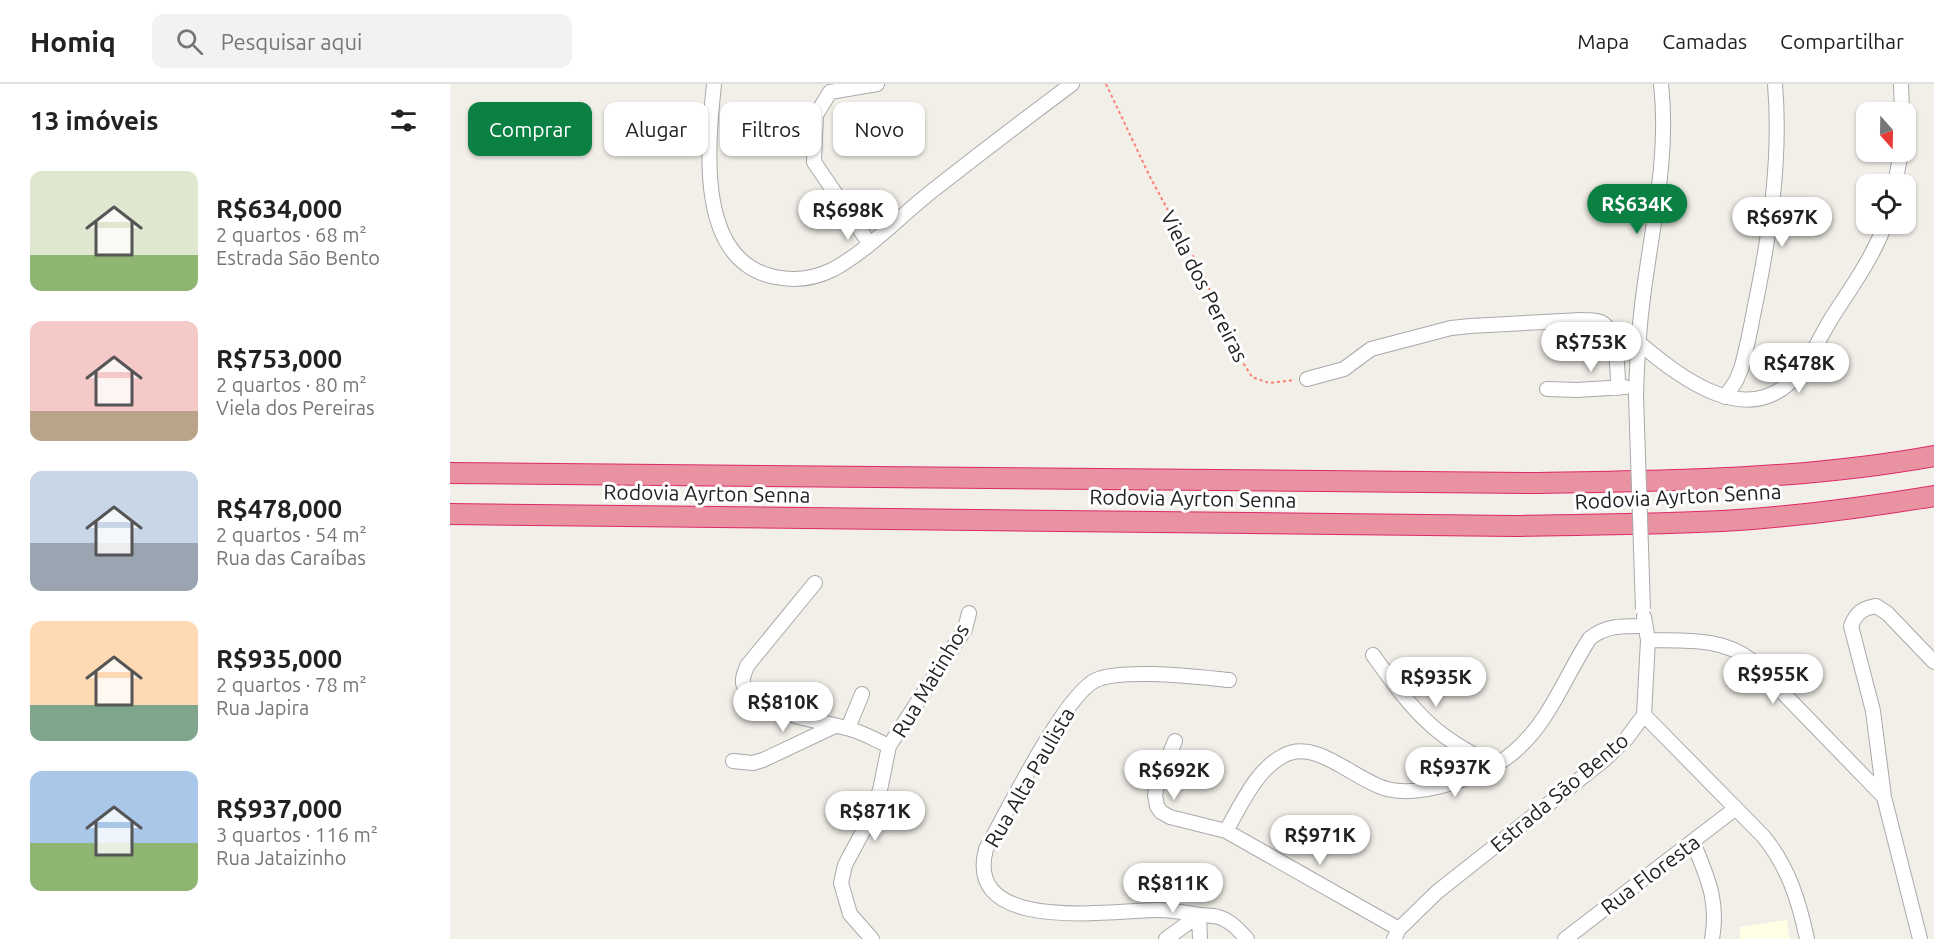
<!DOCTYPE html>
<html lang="pt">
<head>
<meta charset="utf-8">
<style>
  body { margin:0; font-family:Ubuntu,sans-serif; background:#f2f2f2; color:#222; height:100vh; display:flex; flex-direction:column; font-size:22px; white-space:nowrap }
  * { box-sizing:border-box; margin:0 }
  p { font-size:20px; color:#767676 }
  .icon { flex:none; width:33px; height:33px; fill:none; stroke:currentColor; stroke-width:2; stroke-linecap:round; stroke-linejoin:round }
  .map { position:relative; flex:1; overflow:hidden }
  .drawer { display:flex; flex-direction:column; background:#fff; width:450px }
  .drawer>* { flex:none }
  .banner { position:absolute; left:18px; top:18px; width:570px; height:54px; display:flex; gap:12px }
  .needle { width:39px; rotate:160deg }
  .buttons { position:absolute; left:1406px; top:18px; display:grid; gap:12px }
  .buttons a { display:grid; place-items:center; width:60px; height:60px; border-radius:12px; background:#fff; box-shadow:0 2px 4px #0004; font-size:30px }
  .price { position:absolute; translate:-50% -51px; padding:0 14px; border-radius:21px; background:#fff; color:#222; font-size:20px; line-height:39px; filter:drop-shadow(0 2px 3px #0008) }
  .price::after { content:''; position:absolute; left:50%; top:36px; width:18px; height:14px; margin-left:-9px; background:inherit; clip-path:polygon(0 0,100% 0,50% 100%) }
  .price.selected { background:#0b8043; color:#fff }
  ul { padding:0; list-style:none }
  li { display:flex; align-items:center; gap:18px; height:150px; padding:0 30px }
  li span { display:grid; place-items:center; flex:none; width:168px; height:120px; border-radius:12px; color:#555 }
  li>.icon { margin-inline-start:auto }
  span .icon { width:72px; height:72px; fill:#fffc; stroke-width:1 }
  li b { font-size:26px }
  h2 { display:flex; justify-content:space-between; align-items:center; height:72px; padding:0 30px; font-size:26px }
  .chip { padding:0 21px; border-radius:12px; background:#fff; box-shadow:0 2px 4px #0004; font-size:21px; line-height:54px }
  .chip.selected { background:#0b8043; color:#fff }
  header { display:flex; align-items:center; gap:36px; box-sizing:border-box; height:84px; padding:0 30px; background:#fff; border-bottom:2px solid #e0e0e0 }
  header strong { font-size:28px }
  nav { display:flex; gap:33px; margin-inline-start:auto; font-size:21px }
  .search { width:420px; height:54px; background:#f2f2f2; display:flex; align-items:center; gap:15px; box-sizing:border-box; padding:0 21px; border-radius:12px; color:#767676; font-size:22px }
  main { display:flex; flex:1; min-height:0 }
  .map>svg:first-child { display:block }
</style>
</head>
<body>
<header>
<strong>Homiq</strong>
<div class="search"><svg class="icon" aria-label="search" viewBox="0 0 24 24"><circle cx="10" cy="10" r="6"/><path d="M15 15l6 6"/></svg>Pesquisar aqui</div>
<nav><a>Mapa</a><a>Camadas</a><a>Compartilhar</a></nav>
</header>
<main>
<section class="drawer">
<h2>13 imóveis<svg class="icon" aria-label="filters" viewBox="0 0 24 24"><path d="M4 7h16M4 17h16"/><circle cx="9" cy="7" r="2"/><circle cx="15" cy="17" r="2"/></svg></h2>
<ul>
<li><span style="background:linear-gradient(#dfe7d0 70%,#8fb573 0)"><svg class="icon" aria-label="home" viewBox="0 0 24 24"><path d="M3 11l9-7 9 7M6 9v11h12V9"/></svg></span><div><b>R$634,000</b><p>2 quartos · 68 m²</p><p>Estrada São Bento</p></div></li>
<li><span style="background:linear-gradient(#f6c9c9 75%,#b9a48a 0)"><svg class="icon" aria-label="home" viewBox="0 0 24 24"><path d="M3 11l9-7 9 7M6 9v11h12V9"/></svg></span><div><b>R$753,000</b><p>2 quartos · 80 m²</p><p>Viela dos Pereiras</p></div></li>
<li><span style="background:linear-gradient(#c9d6e8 60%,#9aa5b1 0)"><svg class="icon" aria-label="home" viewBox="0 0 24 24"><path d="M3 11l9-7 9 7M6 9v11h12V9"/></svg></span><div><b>R$478,000</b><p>2 quartos · 54 m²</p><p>Rua das Caraíbas</p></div></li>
<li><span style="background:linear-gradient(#ffd9b3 70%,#7fa58c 0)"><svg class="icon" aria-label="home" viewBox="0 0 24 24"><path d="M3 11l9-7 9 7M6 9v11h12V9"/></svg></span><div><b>R$935,000</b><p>2 quartos · 78 m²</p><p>Rua Japira</p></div></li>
<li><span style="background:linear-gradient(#a9c7e8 60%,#8fb573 0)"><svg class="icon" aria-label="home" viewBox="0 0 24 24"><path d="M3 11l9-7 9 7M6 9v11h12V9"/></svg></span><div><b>R$937,000</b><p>3 quartos · 116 m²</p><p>Rua Jataizinho</p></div></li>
</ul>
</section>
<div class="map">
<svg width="1484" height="855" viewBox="0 0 1484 855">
  <rect width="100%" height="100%" fill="#f2efe9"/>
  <path fill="#ffffe5" d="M1337 836 1340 855H1290V843Z"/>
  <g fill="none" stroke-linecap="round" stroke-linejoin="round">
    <defs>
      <path id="minor" d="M264 0C258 60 245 177 325 193 344 197 363 195 382 186 419 166 449 133 482 107 528 71 575 35 622 0
        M1451 0 1452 28
        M1445 100 1451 68
        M419 159 364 78 366 31 380 8 427 0
        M1189 259C1231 294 1299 348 1348 290 1361 274 1370 253 1381 235 1400 205 1423 174 1435 140
        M857 295 894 285 921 265 1001 244 1020 242 1131 236C1138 237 1148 235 1154 240 1167 250 1168 289 1168 304
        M1097 305 1127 306 1175 303
        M1186 312C1187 276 1189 241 1194 206 1203 137 1219 70 1211 0
        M1275 313 1286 297 1291 285C1298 261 1302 236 1307 212 1321 142 1331 71 1325 0
        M365 499 297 582C295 588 292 593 293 599 298 628 372 637 396 644 411 647 425 656 439 662
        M1198 556C1234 557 1271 553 1301 576L1434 713
        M923 571C941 596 959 622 982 642 1001 659 1023 670 1045 682
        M779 596C747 593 673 584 646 596 614 611 556 730 536 765 513 851 663 826 709 826 723 826 736 829 750 831 756 832 762 831 768 833 780 836 789 846 797 855
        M1194 631 1313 752C1338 782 1349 817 1357 855
        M398 644 412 610
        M725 657 708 698 705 711 707 722 711 728 720 733 776 747 949 845
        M283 677 303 679 313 676 385 642
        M776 747C791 721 806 686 833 672 866 653 905 697 937 705 973 714 1038 691 1065 667 1100 637 1115 592 1140 554 1157 541 1174 542 1194 542
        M1243 758C1257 793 1269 816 1262 855
        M749 831 750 855
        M422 855 400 830 391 799 395 781 417 740 430 706 439 662 515 545 519 529
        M716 855 749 831
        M944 855 949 845 987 808 1154 676 1176 655 1194 631 1198 556 1194 533
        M1115 855 1286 724
        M1470 855 1434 713 1423 627 1401 542C1406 529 1413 524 1426 522L1437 529 1484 578"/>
      <path id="highway" d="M0 389 1082 399C1216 397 1352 396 1484 372
        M0 430 1065 442C1144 440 1224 441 1303 435 1363 430 1424 422 1484 412"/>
    </defs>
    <use href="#minor" stroke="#a9a9a9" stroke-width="16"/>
    <use href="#highway" stroke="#dc2a67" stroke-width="22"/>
    <path stroke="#fa8072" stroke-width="2" stroke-dasharray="3 3" stroke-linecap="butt" d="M656 0 700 93 755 194 780 258 802 293 819 299 845 296"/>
    <use href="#minor" stroke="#fff" stroke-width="14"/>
    <use href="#highway" stroke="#e892a2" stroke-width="20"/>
    <defs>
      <path id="minor-bridge" d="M1186 312 1193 525"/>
    </defs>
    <use href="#minor-bridge" stroke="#a9a9a9" stroke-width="16" stroke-linecap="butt"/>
    <use href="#minor-bridge" stroke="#fff" stroke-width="14"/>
  </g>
  <g text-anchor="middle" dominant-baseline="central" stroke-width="6" stroke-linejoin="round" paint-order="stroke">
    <g font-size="21" fill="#222" stroke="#fff">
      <text transform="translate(755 202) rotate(63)">Viela dos Pereiras</text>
      <text transform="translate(257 409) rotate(1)">Rodovia Ayrton Senna</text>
      <text transform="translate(1228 412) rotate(-3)">Rodovia Ayrton Senna</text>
      <text transform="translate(743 414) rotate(1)">Rodovia Ayrton Senna</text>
      <text transform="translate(480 596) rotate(-59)">Rua Matinhos</text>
      <text transform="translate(579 693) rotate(-60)">Rua Alta Paulista</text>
      <text transform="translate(1109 708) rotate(-40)">Estrada São Bento</text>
      <text transform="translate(1200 790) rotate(-37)">Rua Floresta</text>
    </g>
  </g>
</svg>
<div class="buttons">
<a><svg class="needle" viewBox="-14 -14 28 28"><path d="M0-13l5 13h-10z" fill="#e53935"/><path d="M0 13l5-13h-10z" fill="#767676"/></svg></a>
<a><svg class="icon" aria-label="locate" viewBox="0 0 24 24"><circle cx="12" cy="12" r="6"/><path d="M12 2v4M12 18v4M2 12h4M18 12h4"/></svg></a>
</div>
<b class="price selected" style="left:1187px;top:151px">R$634K</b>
<b class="price" style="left:398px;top:157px">R$698K</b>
<b class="price" style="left:1332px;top:164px">R$697K</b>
<b class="price" style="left:1141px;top:289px">R$753K</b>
<b class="price" style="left:1349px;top:310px">R$478K</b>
<b class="price" style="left:1323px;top:621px">R$955K</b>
<b class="price" style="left:986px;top:624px">R$935K</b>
<b class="price" style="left:333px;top:649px">R$810K</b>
<b class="price" style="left:1005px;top:714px">R$937K</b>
<b class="price" style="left:724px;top:717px">R$692K</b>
<b class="price" style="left:425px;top:758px">R$871K</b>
<b class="price" style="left:870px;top:782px">R$971K</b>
<b class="price" style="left:723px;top:830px">R$811K</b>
<div class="banner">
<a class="chip selected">Comprar</a>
<a class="chip">Alugar</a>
<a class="chip">Filtros</a>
<a class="chip">Novo</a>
</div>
</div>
</main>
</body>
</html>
